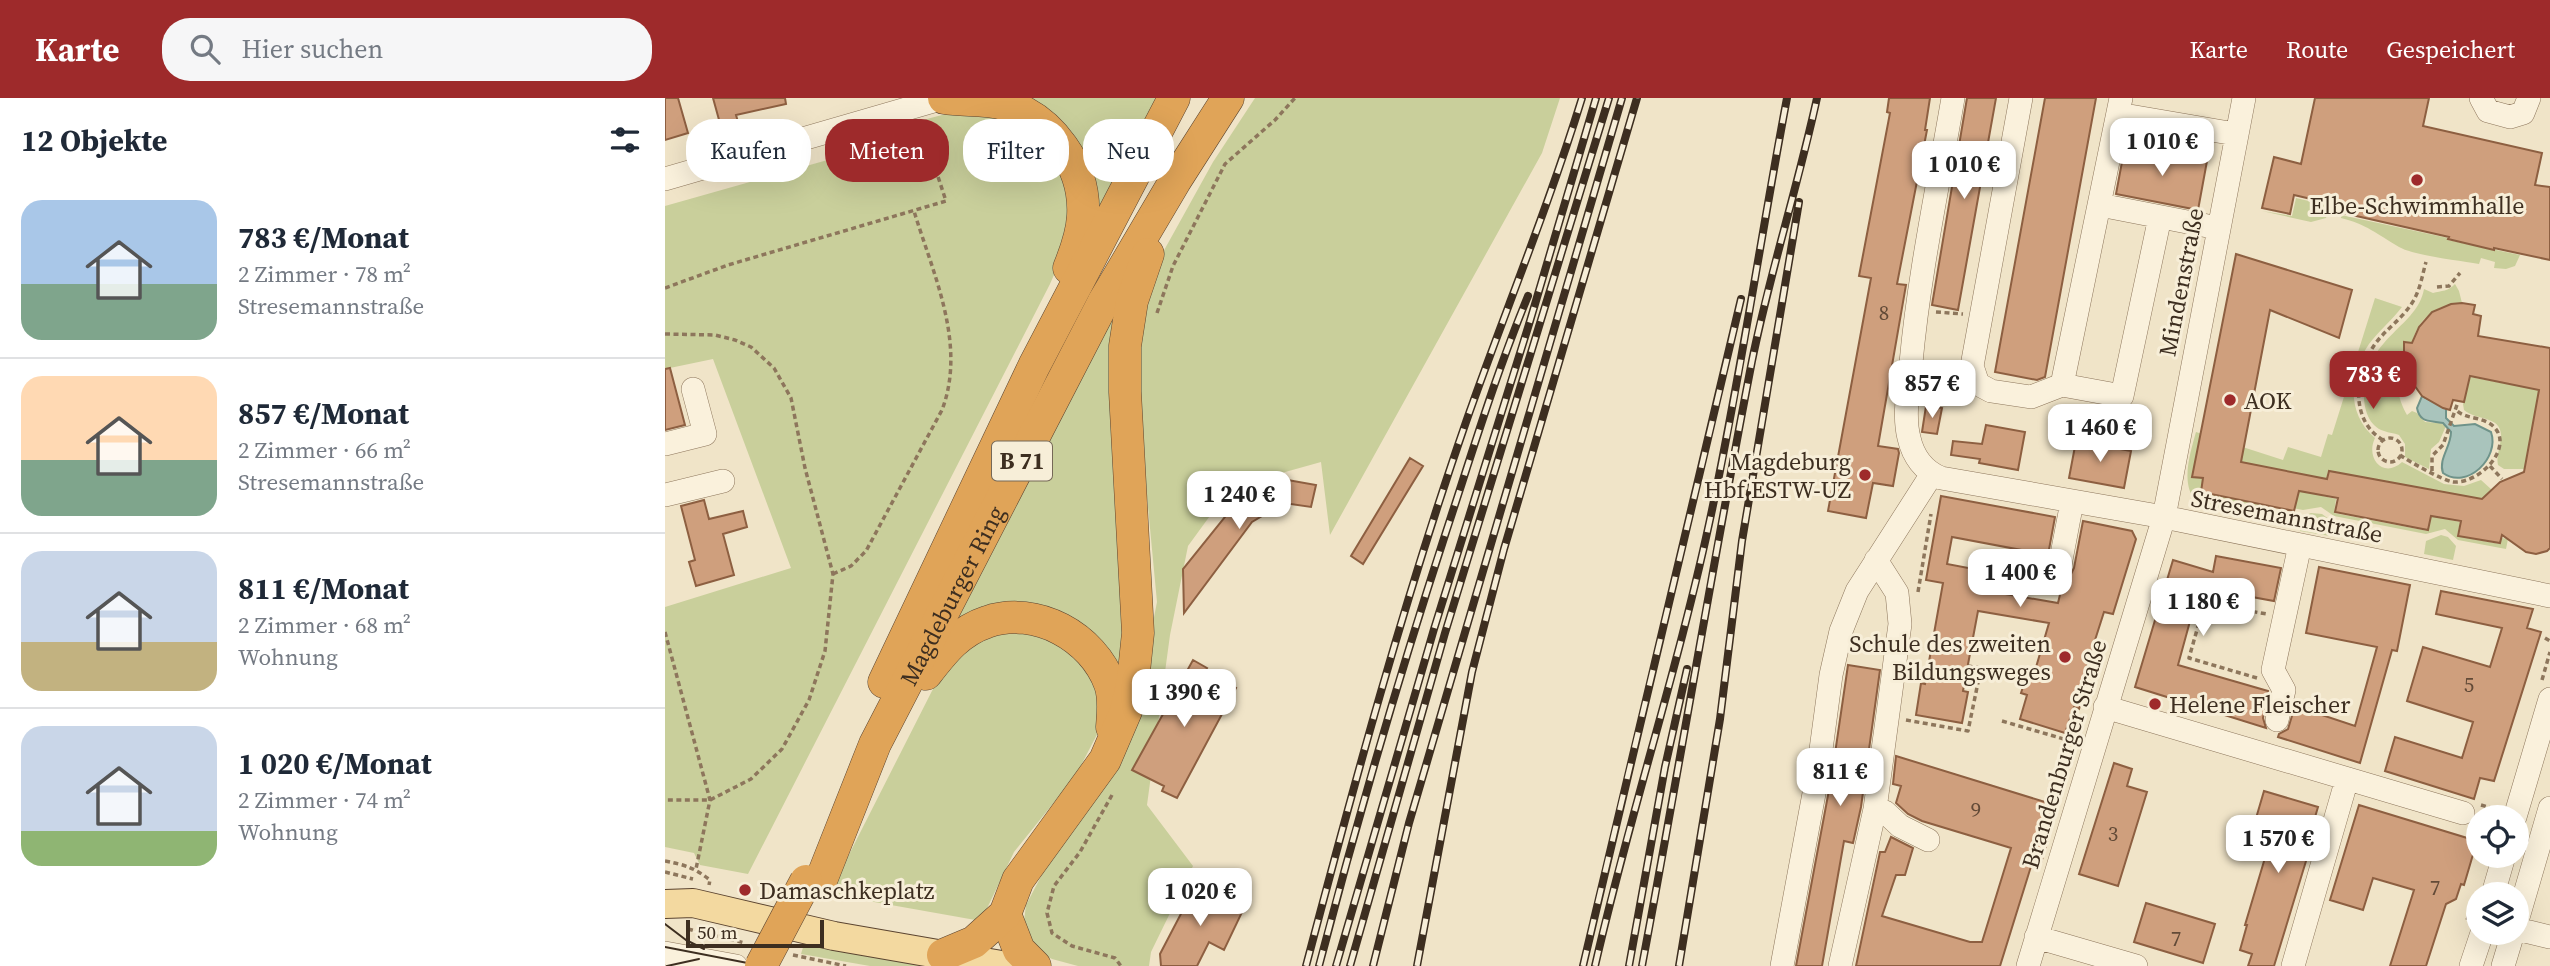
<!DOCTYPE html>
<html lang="de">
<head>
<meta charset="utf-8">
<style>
  body { margin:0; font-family:"Source Serif 4",serif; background:#f6f6f7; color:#1f2937; height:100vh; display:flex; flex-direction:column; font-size:26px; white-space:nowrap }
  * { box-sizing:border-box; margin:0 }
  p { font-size:23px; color:#747a83 }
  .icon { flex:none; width:38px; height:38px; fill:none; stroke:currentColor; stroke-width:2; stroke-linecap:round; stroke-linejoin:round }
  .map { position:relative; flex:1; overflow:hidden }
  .side { display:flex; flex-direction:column; background:#fff; width:665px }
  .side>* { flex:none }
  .top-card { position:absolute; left:21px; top:21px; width:665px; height:63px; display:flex; gap:14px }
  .fabs { position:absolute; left:1801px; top:707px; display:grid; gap:14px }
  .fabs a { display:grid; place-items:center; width:63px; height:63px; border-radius:50%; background:#fff; box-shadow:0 7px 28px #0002; font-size:35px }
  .scale { position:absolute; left:21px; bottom:18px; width:138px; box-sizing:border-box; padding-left:7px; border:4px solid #3d2e20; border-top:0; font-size:19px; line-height:24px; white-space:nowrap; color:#3d2e20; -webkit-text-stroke:5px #f7eed8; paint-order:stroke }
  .price { position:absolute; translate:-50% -60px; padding:0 16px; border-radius:14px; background:#fff; color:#222; font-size:23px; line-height:46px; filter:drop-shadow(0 2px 4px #0008) }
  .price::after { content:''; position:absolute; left:50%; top:42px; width:21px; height:16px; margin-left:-10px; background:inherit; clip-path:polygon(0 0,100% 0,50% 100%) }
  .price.on { background:#9e2a2b; color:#fff }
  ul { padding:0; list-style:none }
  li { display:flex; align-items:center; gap:21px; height:175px; padding:0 21px }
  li+li { border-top:2px solid #e0e1e3 }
  li span { display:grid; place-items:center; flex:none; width:196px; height:140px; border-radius:21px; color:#555 }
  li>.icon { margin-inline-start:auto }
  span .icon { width:84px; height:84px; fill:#fffc; stroke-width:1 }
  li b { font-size:30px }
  h2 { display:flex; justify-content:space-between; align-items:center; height:84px; padding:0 21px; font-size:30px }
  .chip { padding:0 24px; border-radius:28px; background:#fff; box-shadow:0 7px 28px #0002; font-size:24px; line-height:63px }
  .chip.on { background:#9e2a2b; color:#fff }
  header { display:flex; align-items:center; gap:42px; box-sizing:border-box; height:98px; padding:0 35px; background:#9e2a2b; color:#fff }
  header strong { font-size:33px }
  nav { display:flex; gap:38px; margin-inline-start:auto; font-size:24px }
  .search { width:490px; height:63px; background:#f6f6f7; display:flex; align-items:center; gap:18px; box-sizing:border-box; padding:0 24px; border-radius:28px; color:#747a83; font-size:26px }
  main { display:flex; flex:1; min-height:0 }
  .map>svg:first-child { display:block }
</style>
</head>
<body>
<header>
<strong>Karte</strong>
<div class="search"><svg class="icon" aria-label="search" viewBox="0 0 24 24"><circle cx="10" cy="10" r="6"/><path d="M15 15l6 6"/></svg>Hier suchen</div>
<nav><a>Karte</a><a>Route</a><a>Gespeichert</a></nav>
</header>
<main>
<section class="side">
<h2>12 Objekte<svg class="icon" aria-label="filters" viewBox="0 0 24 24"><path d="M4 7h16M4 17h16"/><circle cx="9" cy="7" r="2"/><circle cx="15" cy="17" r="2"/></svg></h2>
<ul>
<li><span style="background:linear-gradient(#a9c7e8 60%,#7fa58c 0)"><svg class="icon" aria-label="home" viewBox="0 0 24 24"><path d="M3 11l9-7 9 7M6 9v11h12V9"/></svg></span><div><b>783 €/Monat</b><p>2 Zimmer · 78 m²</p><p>Stresemannstraße</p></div></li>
<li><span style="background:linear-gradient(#ffd9b3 60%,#7fa58c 0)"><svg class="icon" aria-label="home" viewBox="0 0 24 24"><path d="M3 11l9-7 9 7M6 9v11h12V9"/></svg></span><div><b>857 €/Monat</b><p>2 Zimmer · 66 m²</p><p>Stresemannstraße</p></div></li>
<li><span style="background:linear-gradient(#c9d6e8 65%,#c2b280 0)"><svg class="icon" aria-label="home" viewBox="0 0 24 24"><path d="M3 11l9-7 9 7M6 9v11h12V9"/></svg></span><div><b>811 €/Monat</b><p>2 Zimmer · 68 m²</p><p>Wohnung</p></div></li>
<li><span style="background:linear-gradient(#c9d6e8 75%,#8fb573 0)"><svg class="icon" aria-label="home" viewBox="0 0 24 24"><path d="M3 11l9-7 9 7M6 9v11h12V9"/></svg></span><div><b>1 020 €/Monat</b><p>2 Zimmer · 74 m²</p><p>Wohnung</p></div></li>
</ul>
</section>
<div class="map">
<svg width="1885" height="868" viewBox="0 0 1885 868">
  <rect width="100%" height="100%" fill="#f0e4c8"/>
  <path fill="#c9cf9b" d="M346 0H496L433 120Z
    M590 0H895L877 55 665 437 656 364 566 389 523 448 505 537 482 707 528 768 486 854 484 868H413L387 861 373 854 358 831 361 807 475 590 492 504 474 314 471 239 497 156 548 64Z
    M312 12 368 33 404 80 402 147 385 186 83 776 35 767 29 755 0 749V509L126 470 48 261 0 271V108L251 37 247 25 288 14Z
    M1631 100 1665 108 1661 120 1646 124 1597 113 1627 118Z
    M1676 117 1783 140V142L1855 157 1850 168 1841 171 1829 170 1830 164 1816 160 1814 166C1793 162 1750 158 1734 149 1712 136 1701 126 1676 120Z
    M1790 186 1794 193 1797 205C1772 206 1753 220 1747 245L1739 243 1738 264 1742 277 1736 280C1731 294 1735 304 1742 317L1747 313 1752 315 1760 324 1775 325 1781 328 1774 344 1766 351 1764 371 1740 359V346L1734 337C1729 335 1724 335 1719 333 1702 328 1698 307 1699 292 1704 237 1752 229 1759 191L1768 195C1776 193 1784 193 1790 186Z
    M1710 200 1737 209C1727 222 1714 233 1704 246 1684 275 1681 316 1710 340 1700 361 1719 381 1737 364L1779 386 1799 388 1816 382 1827 392 1818 401 1663 373 1658 398 1671 401 1669 415 1763 433 1766 418 1795 424 1792 438 1835 446 1837 440 1843 441 1841 451 1793 442 1780 431 1761 436 1669 418 1656 409 1638 412 1602 405 1584 417C1570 415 1554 414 1541 409 1511 397 1525 356 1531 334L1618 362 1623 349 1656 359 1663 336 1667 337Z
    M450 211 445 255V309L460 508 459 572 448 573 419 535 285 531Z
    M1805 279 1874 292 1859 371H1839L1833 367C1831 358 1835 350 1836 340 1838 317 1811 323 1799 312L1798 306Z
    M1646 415 1657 416 1668 424 1665 438 1635 433 1638 418Z
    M1776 437 1783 439 1791 448 1788 462 1759 456 1761 443Z
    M331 533 358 534 388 541 429 576 438 625 411 677 349 754 316 823 164 796 271 585 308 544Z
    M139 846 257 868H205L136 856Z"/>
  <path fill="#a9c4bc" stroke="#6f938a" stroke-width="2" d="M1757 298 1781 310V320L1789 328 1810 326 1826 334C1835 360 1802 392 1778 375 1773 361 1786 349 1786 334L1778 325C1766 322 1755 326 1752 310Z"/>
  <path fill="#cf9f7d" stroke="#8d5f41" stroke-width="2" d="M0 0H13L23 35 0 42Z
    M48 0H120L121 6 71 17 73 24 56 29Z
    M1224 0H1265L1260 32H1262L1232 186 1241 187 1213 348 1233 351 1234 355 1228 388 1208 385 1201 420 1163 413 1206 180 1194 178 1225 15 1222 14Z
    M1302 0H1331L1293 212 1267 207Z
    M1380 0H1431L1380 279 1372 282 1330 274Z
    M1650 0H1764L1758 28 1877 55 1870 87 1885 89V162L1829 150V152L1783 141 1784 139 1678 115 1680 109 1629 97 1625 116 1597 110 1609 59 1636 66Z
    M1460 48 1542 63 1533 112 1451 96Z
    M1571 156 1687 192 1674 240 1605 212 1576 364 1662 381 1664 373 1817 401 1835 384 1859 374 1874 292 1805 278 1799 304 1788 302 1785 312 1778 310 1757 298 1747 284 1739 265V244L1747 245 1754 229 1767 214 1786 206 1797 205 1810 207 1808 216 1816 218 1813 238 1885 250V450L1882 453 1871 456 1861 454 1837 437 1835 445 1793 438 1796 423 1766 418 1763 432 1670 414 1673 400 1634 393 1629 413 1536 394 1538 380 1527 379Z
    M5 270 20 327 0 332V271Z
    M1261 308 1277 310 1272 336 1257 334Z
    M1321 327 1360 334 1353 372 1314 365 1315 361 1286 357 1288 343 1317 346Z
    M1411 343 1466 353 1459 390 1404 380Z
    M745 360 758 368 698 466 686 458Z
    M617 381 651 387 646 409 619 405 587 424 519 515 518 471 572 404Z
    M1276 398 1390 419 1383 457 1287 439 1282 466 1314 472 1311 491 1393 505 1399 480 1406 476 1409 470 1418 423 1467 433 1471 441 1448 516 1439 514 1415 589 1421 591 1414 611 1409 609 1400 635 1355 621 1362 597 1356 595 1363 573 1369 576 1384 525 1313 513 1298 593 1303 594 1297 625 1251 617 1256 585 1260 586 1278 485 1261 482Z
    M39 402 44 421 78 413 82 429 58 436 69 477 31 488 24 464 30 462 16 408Z
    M1551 458 1616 470 1609 503 1543 491 1539 507 1530 505 1513 567 1603 593 1598 620 1601 630 1470 589 1508 462 1548 474Z
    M1654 469 1745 487 1732 553 1727 552 1695 665 1613 639 1614 636 1623 631 1630 608 1690 628 1712 549 1641 535Z
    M1776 493 1868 511 1862 530 1876 534 1829 683 1815 680 1809 701 1720 673 1730 639 1797 660 1808 624 1742 603 1758 549 1825 569 1837 530 1771 516Z
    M528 562 542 570 540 573 571 590 512 700 497 693 499 688 467 672Z
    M1183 567 1215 572 1196 709 1188 745 1179 743 1157 868H1131L1167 676Z
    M1231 658 1393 708 1376 765 1368 762 1335 868H1191L1215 754H1220L1226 739 1248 750 1240 777H1231L1217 818 1305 844H1317L1346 750 1257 723 1243 716 1231 705 1236 688 1228 686Z
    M1449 665 1467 671 1462 688 1482 694 1453 788 1414 776Z
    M1599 693 1653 709 1648 726 1652 727 1609 868H1583L1587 856 1575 852 1582 827H1580L1608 733 1589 727Z
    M1694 707 1812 743 1799 787 1796 786 1791 801 1781 806 1761 868H1725L1749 792 1708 780 1698 812 1665 802Z
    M532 785 579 810 559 852 544 844 532 868H496L495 856Z
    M1481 805 1550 826 1538 865 1469 844Z"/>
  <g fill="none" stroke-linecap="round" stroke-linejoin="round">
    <defs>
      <path id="minor" d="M1288 0C1273 88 1254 176 1246 265 1244 288 1238 317 1244 340 1248 358 1259 373 1276 380L1499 419 1885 498
        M1356 0 1307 268 1313 286 1326 293 1366 299 1397 287
        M1456 0 1397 287 1457 298 1495 119
        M1816 0 1823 13 1845 19 1858 15 1864 0
        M1453 16 1570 36
        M0 81 279 0
        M1435 107 1553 130
        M0 346 40 336 28 291
        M0 397 58 383
        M1395 467 1407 404
        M1440 609 1798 715
        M1612 622 1619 592 1608 572 1635 447
        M1210 711 1220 714 1235 728 1263 742
        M1850 719 1885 601
        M1828 796 1839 758
        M1852 823 1885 710
        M1852 831 1885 839
        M1371 839 1471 868
        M0 855 71 868
        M1117 868 1153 674 1166 577 1176 533 1192 493 1267 376
        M1175 868 1210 711 1235 526 1232 495 1211 462
        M1363 868 1499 419 1579 0
        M1628 868 1682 681
        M1806 868 1817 835
        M1838 868 1848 835"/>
      <path id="major" d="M0 806 28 805 169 838 342 868"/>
      <g id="highway">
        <path d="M279 0C299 3 320 1 339 6 386 20 421 68 418 118 417 136 411 153 404 170"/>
        <path d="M261 576C278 554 294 533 322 524 371 507 428 539 445 586 450 600 448 615 447 629"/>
        <path d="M219 584 369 268 509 0"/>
        <path id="s1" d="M155 785 210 646 438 205 510 83 563 0"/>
        <path d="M340 816 354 852 370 868"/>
        <path d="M278 857 309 844 340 816 353 782 440 662 461 613 468 583 473 535 460 294V248L467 203 483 156"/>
      </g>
    </defs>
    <use href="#minor" stroke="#8d765c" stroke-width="24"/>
    <use href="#major" stroke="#5b4430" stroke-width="30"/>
    <use href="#highway" stroke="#5b4430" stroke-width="33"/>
    <path stroke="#8d765c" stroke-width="3.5" stroke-dasharray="5 3.5" stroke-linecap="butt" d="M1772 189 1784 188 1795 175
      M0 190 63 167 281 103 256 27
      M1271 214 1298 216
      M492 215 508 168 560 66 610 22 630 0
      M0 236 50 237 70 242 86 249 109 270 126 300 140 370 168 476 160 553 144 602 117 651 86 681 45 702H0
      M1713 352a12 12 0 1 1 24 0a12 12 0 1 1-24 0Z
      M1718 342C1684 322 1690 275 1710 246 1721 231 1737 221 1747 205 1755 193 1757 178 1761 164
      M1735 357C1743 363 1779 383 1788 384 1814 386 1848 351 1830 330 1820 318 1801 322 1791 312
      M1825 368 1837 381
      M1767 373V358L1778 347 1793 304
      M168 476 186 468 201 453 277 312C302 246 268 176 249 113
      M1253 494 1266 416
      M0 534 45 702 31 771
      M1880 540 1885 543
      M1316 570 1350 580
      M1592 580 1524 560 1537 514 1561 509 1602 516
      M1877 582 1885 554
      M1241 622 1303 633 1316 570 1303 568
      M1337 623 1409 644
      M447 697 415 754 389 788 382 815 387 835 407 848 450 860 456 868
      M1816 707 1833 712
      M0 763C20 767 28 769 45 782L44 787
      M0 774 28 781
      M1802 822 1810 803
      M23 831 80 845
      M128 857 181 868"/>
    <use href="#minor" stroke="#faf1dc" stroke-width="23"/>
    <use href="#major" stroke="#f3d9a0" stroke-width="28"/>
    <use href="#highway" stroke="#e0a458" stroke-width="32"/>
    <path stroke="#3d2e20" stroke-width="2" d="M0 826 21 842 39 851
      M0 849 98 868
      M2 868 34 861"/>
    <defs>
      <path id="rail" d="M641 868C689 686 739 502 801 324 839 216 883 110 917 0
        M654 868C692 722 734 578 781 434 807 355 831 275 863 198
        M671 868 769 531 865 223 931 0
        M685 868 780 535 944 0
        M708 868 744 725 957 0
        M752 868 807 574 839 451 972 0
        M918 868C970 645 1024 423 1076 201
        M930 868C965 715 1015 565 1047 412 1076 275 1096 137 1122 0
        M964 868 1000 669 1022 571
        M977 868C1015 666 1048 464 1087 263 1105 174 1133 88 1152 0
        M1014 868 1055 621 1077 443 1134 104"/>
    </defs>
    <use href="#rail" stroke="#3d2e20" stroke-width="8"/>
    <use href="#rail" stroke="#f7eed8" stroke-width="5" stroke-dasharray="16" stroke-linecap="butt"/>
    <defs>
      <path id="highway-bridge" d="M96 868 141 783"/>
    </defs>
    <use href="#highway-bridge" stroke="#5b4430" stroke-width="33" stroke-linecap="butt"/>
    <use href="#highway-bridge" stroke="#e0a458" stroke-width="32"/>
  </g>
  <g fill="#9e2a2b" stroke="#f7eed8" stroke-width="2.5">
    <circle cx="1752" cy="82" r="7"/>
    <circle cx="1565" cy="302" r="7"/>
    <circle cx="1200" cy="377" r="7"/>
    <circle cx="1400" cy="559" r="7"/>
    <circle cx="1490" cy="606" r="7"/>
    <circle cx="80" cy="792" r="7"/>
  </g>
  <g text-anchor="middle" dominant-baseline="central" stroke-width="6" stroke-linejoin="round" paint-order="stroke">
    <g font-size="21" fill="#624a37">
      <text x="1219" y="214">8</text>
      <text x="1804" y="586">5</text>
      <text x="1311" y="711">9</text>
      <text x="1448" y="735">3</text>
      <text x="1770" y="789">7</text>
      <text x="1511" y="840">7</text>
    </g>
    <rect fill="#f7eed8" stroke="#756857" stroke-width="2" x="327" y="343.5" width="60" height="39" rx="5"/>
    <g font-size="23" font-weight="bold" fill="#3d2e20">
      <text x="357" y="363">B 71</text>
    </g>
    <g font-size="24" fill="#3d2e20" stroke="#f7eed8" text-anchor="start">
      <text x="1752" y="107" text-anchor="middle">Elbe-Schwimmhalle</text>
      <text x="1579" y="302">AOK</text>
      <text x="1186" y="363" text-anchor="end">Magdeburg<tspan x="1186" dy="28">Hbf ESTW-UZ</tspan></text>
      <text x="1386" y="545" text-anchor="end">Schule des zweiten<tspan x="1386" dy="28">Bildungsweges</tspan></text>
      <text x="1504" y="606">Helene Fleischer</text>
      <text x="94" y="792">Damaschkeplatz</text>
    </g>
    <g font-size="24" fill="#3d2e20" stroke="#f7eed8">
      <text transform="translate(1516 184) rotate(-79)">Mindenstraße</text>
      <text transform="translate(1622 418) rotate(11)">Stresemannstraße</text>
      <text stroke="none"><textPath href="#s1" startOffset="317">Magdeburger Ring</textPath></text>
      <text transform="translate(1399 656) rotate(-73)">Brandenburger Straße</text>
    </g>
  </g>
</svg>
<div class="fabs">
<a><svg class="icon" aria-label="locate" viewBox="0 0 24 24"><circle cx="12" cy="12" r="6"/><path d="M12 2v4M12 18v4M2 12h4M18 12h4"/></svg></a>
<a><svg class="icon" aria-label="layers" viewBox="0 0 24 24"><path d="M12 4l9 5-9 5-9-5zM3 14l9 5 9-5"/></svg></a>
</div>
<div class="scale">50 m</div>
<b class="price" style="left:1497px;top:80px">1 010 €</b>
<b class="price" style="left:1299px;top:103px">1 010 €</b>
<b class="price on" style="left:1708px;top:313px">783 €</b>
<b class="price" style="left:1267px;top:322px">857 €</b>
<b class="price" style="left:1435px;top:366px">1 460 €</b>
<b class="price" style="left:574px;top:433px">1 240 €</b>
<b class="price" style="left:1355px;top:511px">1 400 €</b>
<b class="price" style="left:1538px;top:540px">1 180 €</b>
<b class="price" style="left:519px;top:631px">1 390 €</b>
<b class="price" style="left:1175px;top:710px">811 €</b>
<b class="price" style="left:1613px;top:777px">1 570 €</b>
<b class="price" style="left:535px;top:830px">1 020 €</b>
<div class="top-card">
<a class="chip">Kaufen</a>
<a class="chip on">Mieten</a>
<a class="chip">Filter</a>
<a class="chip">Neu</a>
</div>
</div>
</main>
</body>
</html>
